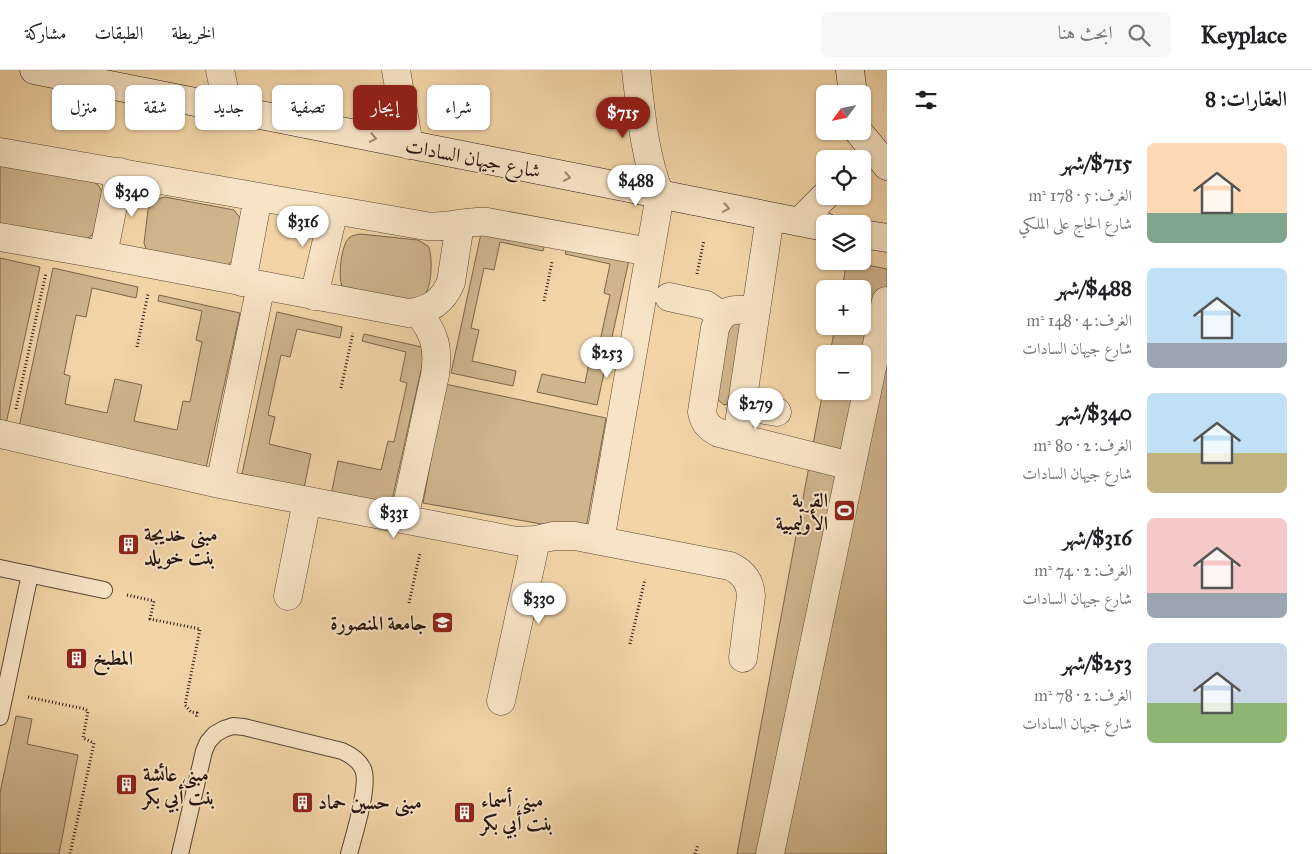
<!DOCTYPE html>
<html lang="ar">
<head>
<meta charset="utf-8">
<style>
  body { margin:0; font-family:"IM FELL Great Primer",Amiri,serif; background:#f6f6f6; color:#202124; direction:rtl; height:100vh; display:flex; flex-direction:column; font-size:19px; white-space:nowrap }
  * { box-sizing:border-box; margin:0 }
  p { font-size:16px; color:#757577 }
  .icon { flex:none; width:28px; height:28px; fill:none; stroke:currentColor; stroke-width:2; stroke-linecap:round; stroke-linejoin:round }
  .map { position:relative; flex:1; overflow:hidden; direction:ltr }
  .details { display:flex; flex-direction:column; background:#fff; width:425px }
  .details>* { flex:none }
  .guide { position:absolute; left:15px; top:15px; width:475px; height:45px; direction:rtl; display:flex; gap:10px }
  .needle { width:32px; rotate:237deg }
  .buttons { position:absolute; left:816px; top:15px; display:grid; gap:10px }
  .buttons a { display:grid; place-items:center; width:55px; height:55px; border-radius:8px; background:#fff; box-shadow:0 1px 4px #0004; font-size:25px }
  .price { position:absolute; translate:-50% -42px; padding:0 11px; border-radius:18px; background:#fff; color:#222; font-size:16px; line-height:32px; filter:drop-shadow(0 1px 2px #0008) }
  .price::after { content:''; position:absolute; left:50%; top:30px; width:15px; height:11px; margin-left:-8px; background:inherit; clip-path:polygon(0 0,100% 0,50% 100%) }
  .price.active { background:#8f2418; color:#fff }
  ul { padding:0; list-style:none }
  li { display:flex; align-items:center; gap:15px; height:125px; padding:0 25px }
  li span { display:grid; place-items:center; flex:none; width:140px; height:100px; border-radius:8px; color:#555 }
  li>.icon { margin-inline-start:auto }
  span .icon { width:60px; height:60px; fill:#fffc; stroke-width:1 }
  li b { font-size:21px }
  h2 { display:flex; justify-content:space-between; align-items:center; height:60px; padding:0 25px; font-size:21px }
  .chip { padding:0 18px; border-radius:8px; background:#fff; box-shadow:0 1px 4px #0004; font-size:18px; line-height:45px }
  .chip.active { background:#8f2418; color:#fff }
  header { display:flex; align-items:center; gap:30px; box-sizing:border-box; height:70px; padding:0 25px; background:#fff; border-bottom:1px solid #e0e0e0 }
  header strong { font-size:24px }
  nav { display:flex; gap:28px; margin-inline-start:auto; font-size:18px }
  .search { width:350px; height:45px; background:#f6f6f6; display:flex; align-items:center; gap:12px; box-sizing:border-box; padding:0 18px; border-radius:8px; color:#757577; font-size:19px }
  main { display:flex; flex:1; min-height:0 }
  .map>svg:first-child { display:block }
</style>
</head>
<body>
<header>
<strong>Keyplace</strong>
<div class="search"><svg class="icon" aria-label="search" viewBox="0 0 24 24"><circle cx="10" cy="10" r="6"/><path d="M15 15l6 6"/></svg>ابحث هنا</div>
<nav><a>الخريطة</a><a>الطبقات</a><a>مشاركة</a></nav>
</header>
<main>
<section class="details">
<h2>العقارات: 8<svg class="icon" aria-label="filters" viewBox="0 0 24 24"><path d="M4 7h16M4 17h16"/><circle cx="9" cy="7" r="2"/><circle cx="15" cy="17" r="2"/></svg></h2>
<ul>
<li><span style="background:linear-gradient(#ffd9b3 70%,#7fa58c 0)"><svg class="icon" aria-label="home" viewBox="0 0 24 24"><path d="M3 11l9-7 9 7M6 9v11h12V9"/></svg></span><div><b>$715/شهر</b><p>الغرف: 5 · 178 m²</p><p>شارع الحاج على الملكي</p></div></li>
<li><span style="background:linear-gradient(#bfe0f5 75%,#9aa5b1 0)"><svg class="icon" aria-label="home" viewBox="0 0 24 24"><path d="M3 11l9-7 9 7M6 9v11h12V9"/></svg></span><div><b>$488/شهر</b><p>الغرف: 4 · 148 m²</p><p>شارع جيهان السادات</p></div></li>
<li><span style="background:linear-gradient(#bfe0f5 60%,#c2b280 0)"><svg class="icon" aria-label="home" viewBox="0 0 24 24"><path d="M3 11l9-7 9 7M6 9v11h12V9"/></svg></span><div><b>$340/شهر</b><p>الغرف: 2 · 80 m²</p><p>شارع جيهان السادات</p></div></li>
<li><span style="background:linear-gradient(#f6c9c9 75%,#9aa5b1 0)"><svg class="icon" aria-label="home" viewBox="0 0 24 24"><path d="M3 11l9-7 9 7M6 9v11h12V9"/></svg></span><div><b>$316/شهر</b><p>الغرف: 2 · 74 m²</p><p>شارع جيهان السادات</p></div></li>
<li><span style="background:linear-gradient(#c9d6e8 60%,#8fb573 0)"><svg class="icon" aria-label="home" viewBox="0 0 24 24"><path d="M3 11l9-7 9 7M6 9v11h12V9"/></svg></span><div><b>$253/شهر</b><p>الغرف: 2 · 78 m²</p><p>شارع جيهان السادات</p></div></li>
</ul>
</section>
<div class="map">
<svg width="887" height="784" viewBox="0 0 887 784">
  <rect width="100%" height="100%" fill="#f2d4a6"/>
  <filter id="stains"><feTurbulence type="fractalNoise" baseFrequency=".004" numOctaves="4"/><feColorMatrix values="0 0 0 0 .2 0 0 0 0 .09 0 0 0 0 .02 0 0 0 .5 -.17"/></filter>
  <radialGradient id="worn" r=".72"><stop offset=".6" stop-color="#630" stop-opacity="0"/><stop offset="1" stop-color="#630" stop-opacity=".3"/></radialGradient>
  <path fill="#cfb48c" stroke="#7a644d" d="M0 93 94 112 99 116 102 122 94 162 90 167 83 170 0 157Z
    M165 127 229 139 234 140 241 149 234 190 223 198 150 182 146 179 144 173 148 140 154 130Z
    M482 159 545 173 543 181 500 172 494 200 484 198 471 258 479 260 472 291 516 301 513 316 451 303Z
    M360 164 418 170 428 176C433 184 432 216 425 224 423 227 418 229 415 232L342 216C338 207 341 175 349 168 352 165 356 165 360 164Z
    M567 177 629 190 597 335 537 322 542 304 585 313 591 284 597 285 610 225 604 223 610 194 565 184Z
    M0 188 40 197 6 354 0 353Z
    M847 191 887 199V784H737L825 310V321H862V284H830L835 256H862V219H842Z
    M53 198 138 217 136 228 92 218 86 247 76 245 64 304 70 306 65 334 107 343 115 309 142 315 134 351 177 360 183 331 190 332 202 272 196 270 202 241 158 231 159 225 240 243 206 398 19 357Z
    M277 242 342 257 340 268 297 259 290 287 281 285 268 345 275 347 269 374 311 384 304 418 242 404Z
    M735 253 739 254 742 257 728 334 724 335 718 330V326L728 257Z
    M364 264 426 278 390 439 331 425 338 391 381 400 388 371 394 372 407 313 400 311 406 282 362 271Z
    M445 314 606 348 587 453 580 456 558 457 423 433Z
    M16 646 32 649 27 674 78 685 59 784H0V723Z"/>
  <g fill="none" stroke-linecap="round" stroke-linejoin="round">
    <defs>
      <path id="lane" d="M0 498 104 520
        M0 647 30 504
        M180 784 204 681 208 672 215 664 224 659 233 656 244 657 342 681C351 685 359 690 363 699 370 715 354 765 349 784"/>
      <path id="street" d="M220 0 228 38
        M396 0 409 75
        M0 82 426 156C447 159 466 150 487 152L650 182
        M0 167 103 185 408 243C429 241 443 232 451 212L460 154
        M103 185 120 102
        M242 212 258 127
        M314 226 334 140
        M669 227 706 235 722 246
        M756 241C736 239 724 236 715 258L702 342C704 353 709 358 719 363L851 396
        M742 336 777 342
        M0 364 220 414 516 471 536 470 554 466H575L730 496C744 503 750 511 751 526L743 588
        M737 367 770 147
        M220 414 261 215
        M404 449 435 305C439 278 435 264 418 242
        M600 471 660 125C644 85 641 42 636 0
        M288 526 307 431
        M501 631 536 470
        M770 784 886 231"/>
      <path id="secondary" d="M34 0 825 157
        M850 0 853 24
        M858 61 887 96
        M799 152 825 126
        M862 164 887 168"/>
    </defs>
    <use href="#lane" stroke="#594534" stroke-width="18"/>
    <use href="#street" stroke="#594534" stroke-width="29"/>
    <use href="#secondary" stroke="#26150e" stroke-width="29"/>
    <path stroke="#26150e" stroke-width="3" stroke-dasharray="1 2.5" stroke-linecap="butt" d="M697 204 704 170
      M544 231 552 192
      M137 277 148 224
      M341 318 353 263
      M16 339 46 203
      M127 525 154 531 150 549 200 559 185 635 191 642 197 643 196 649
      M409 533 420 483
      M630 574 645 509
      M28 627 85 639 88 641 83 668 94 673 70 784
      M695 784 698 774"/>
    <use href="#lane" stroke="#f7e3c5" stroke-width="16"/>
    <use href="#street" stroke="#f7e3c5" stroke-width="28"/>
    <use href="#secondary" stroke="#f7e3c5" stroke-width="28"/>
  </g>
  <defs><path id="oneway-chevron" d="M-2-3.5L2.5 0L-2 3.5" fill="none" stroke-width="1.6" stroke-linecap="round" stroke-linejoin="round" transform="scale(1.25)"/></defs>
  <g stroke="#998673">
    <use href="#oneway-chevron" transform="translate(373 68) rotate(11)"/>
    <use href="#oneway-chevron" transform="translate(567 107) rotate(11)"/>
    <use href="#oneway-chevron" transform="translate(726 138) rotate(11)"/>
  </g>
  <defs>
    <symbol id="stadium-square" viewBox="-11 -11 22 22"><rect x="-9" y="-9" width="18" height="18" rx="4" fill="#8f2418" stroke="#f7e3c5"/><path d="M0-5a6.5 5 0 1 0 0 10a6.5 5 0 1 0 0-10ZM-3.5-1.8h7v3.6h-7Z" fill="#fff"/></symbol>
    <symbol id="building-square" viewBox="-11 -11 22 22"><rect x="-9" y="-9" width="18" height="18" rx="4" fill="#8f2418" stroke="#f7e3c5"/><path d="M-4-6H4V6H1V3H-1V6H-4ZM-2.5-4.3h1.7v1.8h-1.7ZM.8-4.3h1.7v1.8H.8ZM-2.5-1h1.7V.8h-1.7ZM.8-1h1.7V.8H.8Z" fill="#fff"/></symbol>
    <symbol id="university-square" viewBox="-11 -11 22 22"><rect x="-9" y="-9" width="18" height="18" rx="4" fill="#8f2418" stroke="#f7e3c5"/><path d="M0-5L7-2L0 1L-7-2ZM-4 1L0 2.5L4 1V4Q0 6-4 4Z" fill="#fff"/></symbol>
  </defs>
  <g fill-rule="evenodd">
    <use href="#stadium-square" x="832" y="428" width="25" height="25"/>
    <use href="#building-square" x="116" y="462" width="25" height="25"/>
    <use href="#university-square" x="430" y="540" width="25" height="25"/>
    <use href="#building-square" x="64" y="576" width="25" height="25"/>
    <use href="#building-square" x="114" y="702" width="25" height="25"/>
    <use href="#building-square" x="290" y="720" width="25" height="25"/>
    <use href="#building-square" x="452" y="730" width="25" height="25"/>
  </g>
  <g text-anchor="middle" dominant-baseline="central" stroke-width="4" stroke-linejoin="round" paint-order="stroke">
    <g font-size="20" fill="#26150e" stroke="#f7e3c5">
      <text transform="translate(473 88) rotate(11)">شارع جيهان السادات</text>
    </g>
    <g font-size="20" font-weight="bold" fill="#26150e" stroke="#f7e3c5" text-anchor="start">
      <text x="828" y="430" text-anchor="end">القرية<tspan x="828" dy="23">الأوليمبية</tspan></text>
      <text x="144" y="464">مبنى خديجة<tspan x="144" dy="23">بنت خويلد</tspan></text>
      <text x="427" y="553" text-anchor="end">جامعة المنصورة</text>
      <text x="93" y="588">المطبخ</text>
      <text x="143" y="704">مبنى عائشة<tspan x="143" dy="23">بنت أبي بكر</tspan></text>
      <text x="481" y="730">مبنى أسماء<tspan x="481" dy="23">بنت أبي بكر</tspan></text>
      <text x="318" y="732">مبنى حسين حماد</text>
    </g>
  </g>
  <rect width="100%" height="100%" filter="url(#stains)"/>
  <rect width="100%" height="100%" fill="url(#worn)"/>
</svg>
<div class="buttons">
<a><svg class="needle" viewBox="-14 -14 28 28"><path d="M0-13l5 13h-10z" fill="#e53935"/><path d="M0 13l5-13h-10z" fill="#757577"/></svg></a>
<a><svg class="icon" aria-label="locate" viewBox="0 0 24 24"><circle cx="12" cy="12" r="6"/><path d="M12 2v4M12 18v4M2 12h4M18 12h4"/></svg></a>
<a><svg class="icon" aria-label="layers" viewBox="0 0 24 24"><path d="M12 4l9 5-9 5-9-5zM3 14l9 5 9-5"/></svg></a>
<a>+</a>
<a>−</a>
</div>
<b class="price active" style="left:623px;top:69px">$715</b>
<b class="price" style="left:636px;top:137px">$488</b>
<b class="price" style="left:132px;top:148px">$340</b>
<b class="price" style="left:303px;top:178px">$316</b>
<b class="price" style="left:607px;top:309px">$253</b>
<b class="price" style="left:756px;top:360px">$279</b>
<b class="price" style="left:394px;top:469px">$331</b>
<b class="price" style="left:539px;top:555px">$330</b>
<div class="guide">
<a class="chip">شراء</a>
<a class="chip active">إيجار</a>
<a class="chip">تصفية</a>
<a class="chip">جديد</a>
<a class="chip">شقة</a>
<a class="chip">منزل</a>
</div>
</div>
</main>
</body>
</html>
